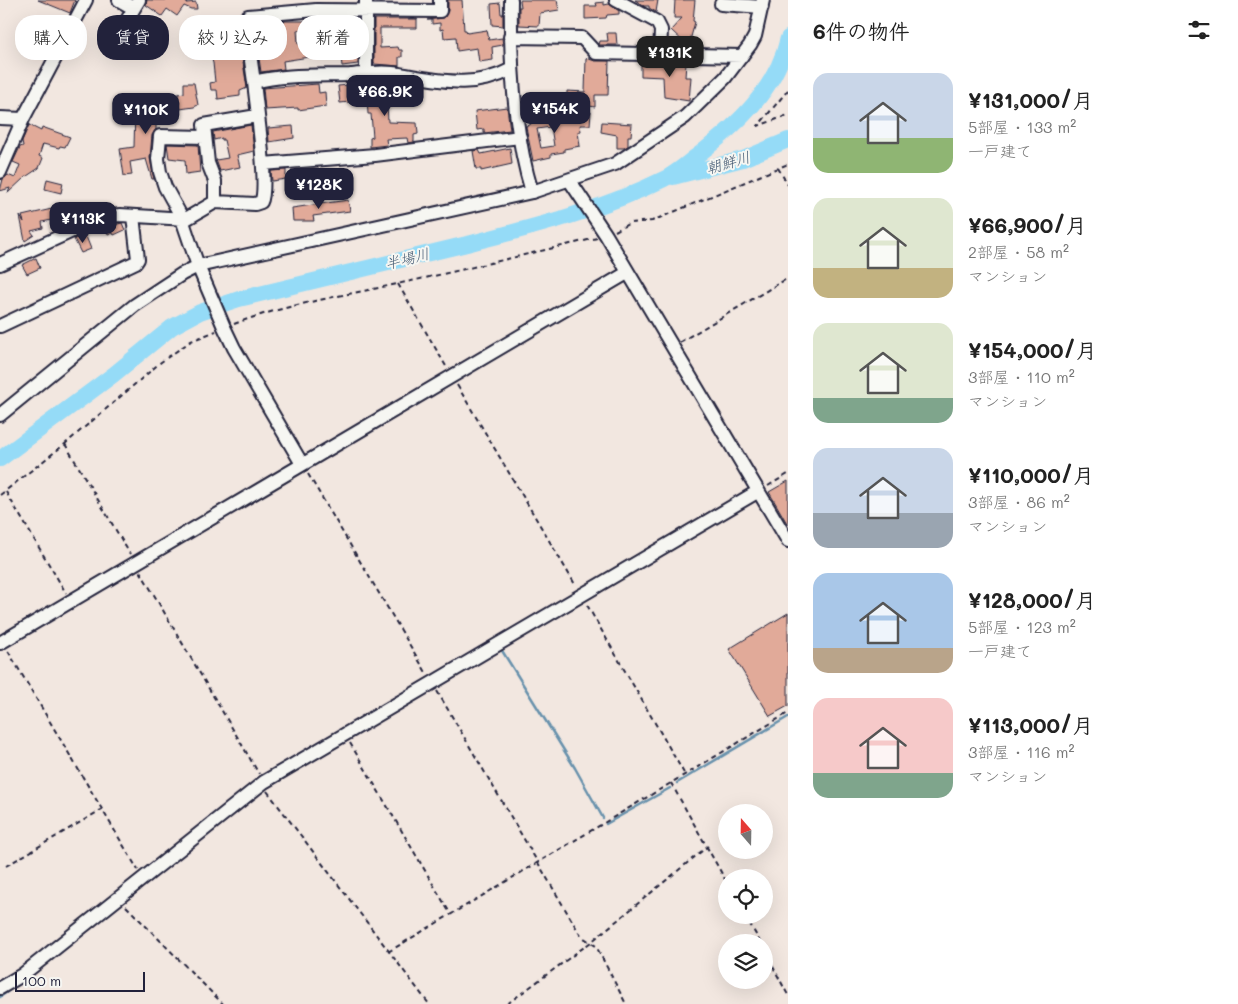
<!DOCTYPE html>
<html lang="ja">
<head>
<meta charset="utf-8">
<style>
  body { margin:0; font-family:Mali,"Klee One",sans-serif; background:#f2f2f2; color:#222; height:100vh; display:flex; flex-direction:column; font-size:19px; white-space:nowrap }
  * { box-sizing:border-box; margin:0 }
  p { font-size:16px; color:#767676 }
  .icon { flex:none; width:28px; height:28px; fill:none; stroke:currentColor; stroke-width:2; stroke-linecap:round; stroke-linejoin:round }
  .map { position:relative; flex:1; overflow:hidden }
  .drawer { display:flex; flex-direction:column; background:#fff; width:450px }
  .drawer>* { flex:none }
  .top-card { position:absolute; left:15px; top:15px; width:475px; height:45px; display:flex; gap:10px }
  .needle { width:32px; rotate:340deg }
  .controls { position:absolute; left:718px; top:804px; display:grid; gap:10px }
  .controls a { display:grid; place-items:center; width:55px; height:55px; border-radius:50%; background:#fff; box-shadow:0 5px 20px #0002; font-size:25px }
  .scale { position:absolute; left:15px; bottom:12px; width:130px; box-sizing:border-box; padding-left:5px; border:2px solid #22223b; border-top:0; font-size:14px; line-height:18px; white-space:nowrap; color:#22223b; -webkit-text-stroke:4px #f6f6f2; paint-order:stroke }
  .price { position:absolute; translate:-50% -42px; padding:0 11px; border-radius:10px; background:#22223b; color:#fff; font-size:16px; line-height:32px; filter:drop-shadow(0 1px 2px #0008) }
  .price::after { content:''; position:absolute; left:50%; top:30px; width:15px; height:11px; margin-left:-8px; background:inherit; clip-path:polygon(0 0,100% 0,50% 100%) }
  .price.active { background:#222; color:#fff }
  ul { padding:0; list-style:none }
  li { display:flex; align-items:center; gap:15px; height:125px; padding:0 25px }
  li span { display:grid; place-items:center; flex:none; width:140px; height:100px; border-radius:15px; color:#555 }
  li>.icon { margin-inline-start:auto }
  span .icon { width:60px; height:60px; fill:#fffc; stroke-width:1 }
  li b { font-size:21px }
  h2 { display:flex; justify-content:space-between; align-items:center; height:60px; padding:0 25px; font-size:21px }
  .pill { padding:0 18px; border-radius:20px; background:#fff; box-shadow:0 5px 20px #0002; font-size:18px; line-height:45px }
  .pill.active { background:#22223b; color:#fff }
  main { display:flex; flex:1; min-height:0 }
  .map>svg:first-child { display:block }
</style>
</head>
<body>
<main>
<div class="map">
<svg width="788" height="1004" viewBox="0 0 788 1004">
  <rect width="100%" height="100%" fill="#f2e7e0"/>
  <filter id="ink" filterUnits="userSpaceOnUse"><feTurbulence type="fractalNoise" baseFrequency=".02" numOctaves="2"/><feDisplacementMap in="SourceGraphic" scale="10" xChannelSelector="R" yChannelSelector="G"/><feConvolveMatrix kernelMatrix="1 2 1 2 8 2 1 2 1" color-interpolation-filters="sRGB"/></filter>
  <g filter="url(#ink)">
    <g fill="none" stroke-linecap="round" stroke-linejoin="round">
      <path stroke="#6791ac" stroke-width="2.5" d="M501 649 575 768 603 818
        M677 783 788 717
        M606 824 670 788
        M0 997 11 989"/>
      <path stroke="#95dbf7" stroke-width="16" d="M673 177 743 159 788 140
        M0 459 113 375 172 327 200 312 239 299C315 281 391 263 467 244 533 227 602 210 664 179 676 173 687 163 698 155 737 125 777 89 788 38"/>
    </g>
    <path fill="#e1aa99" stroke="#22223b" fill-rule="evenodd" d="M38 0H75L70 13Z
      M147 0H188L186 3 196 2 197 9H191L184 6 177 16 167 9 162 16 146 5Z
      M448 0H462L464 30H466L467 33 487 30 489 40 502 38 503 45 492 47 493 60 479 62 477 48 457 51 456 37 444 38 443 29 440 30V23L432 24V20H427L444 18 448 11Z
      M520 0H557L559 10 540 13 539 26 519 25V7H521Z
      M635 0H658L656 12 649 8V6H644Z
      M675 0H695L693 21 695 22 691 37 692 47H689L671 30 682 18H674Z
      M604 2V5L609 4 619 11V14L607 15 606 18 585 19V6H597L596 3Z
      M500 3 501 14H503V26L492 25 491 4Z
      M329 18 358 20V64L342 66 340 49 357 46V32L338 33 339 50 331 51V45H328Z
      M374 19H417V28H380V48L398 47 399 50H402V57H399V66L374 64Z
      M279 21H306L307 29 297 30 298 44H308L309 57 283 61 284 69 261 72 254 24ZM271 28 272 42 259 44 257 31Z
      M237 24 239 37 216 40 218 57 242 56 247 88 240 91V96L218 99 217 90H211L210 83 215 82 213 63 209 51 207 37H215L214 27Z
      M607 33H616L617 45H599L600 41H608Z
      M586 58 595 61H609L608 95H595V107L567 102V91L585 92Z
      M641 62 686 63 685 77H691L689 101 664 97 663 77 641 76Z
      M386 81 389 102H387L388 122 417 123 418 134 414 135V142L408 143 407 138 386 139 387 145 370 147V138L373 137 371 114H368L366 82Z
      M184 83H194L198 105 194 107 180 109 178 94 184 93Z
      M318 84 319 93 325 92 326 106 298 110V108L265 110 263 88Z
      M349 85 350 102 340 103 338 86Z
      M178 105 179 121 156 122V129L152 135 150 158 154 179H152L146 159 130 162 132 175 124 176 120 149 134 147 135 110H162L161 106Z
      M507 107 510 130 484 133V129L477 130 475 111Z
      M558 111 559 118 591 112 590 125H580L581 131 578 132 580 146 564 149V152L551 154V157L533 161 526 127 531 124 530 120 536 119V115ZM551 127 554 146 541 148 537 129Z
      M602 122 632 124 631 136H628V146L624 148H617V135L601 132Z
      M29 125 41 131 42 127 70 137 65 147 60 146 59 148 43 144 39 156 43 158 39 168 24 178 8 193 10 188 0 191 3 179 8 175 15 178 20 165 13 162 20 147 23 146 22 141Z
      M251 125 254 151 237 155 240 167 220 171 216 160 228 158 224 140H222V138L214 140 213 132Z
      M293 126 294 138 269 142 268 128Z
      M167 144 198 145 200 172 186 174 185 160 169 158Z
      M510 148 512 164 481 171V169H476L473 151 479 150 481 154Z
      M286 170V179L272 181 271 171Z
      M47 179 63 183 61 193 45 189Z
      M348 200 350 211 313 216 314 221H293L292 208Z
      M56 208 61 210 69 208 70 211H73L75 220 62 221 61 218 42 222 43 228 31 231 34 235 25 241 20 216 24 222 22 216Z
      M122 223 125 230 114 235 113 233 108 235 105 227Z
      M85 234 91 249 81 253 74 239Z
      M36 258 40 268 27 274 22 265Z
      M788 481V525L769 492Z
      M788 613V706L770 716 729 649Z"/>
    <g fill="none" stroke-linecap="round" stroke-linejoin="round">
      <defs>
        <path id="minor" d="M119 0 133 8
          M366 0V74
          M511 0C510 62 514 133 532 192
          M616 0 657 22 661 30 660 54
          M721 4 762 7
          M510 37 582 38 596 53 742 56
          M115 40 139 0
          M254 82 245 19 248 16 316 10 440 11V0
          M0 118 23 119
          M205 137 160 136 158 159 160 172 165 187 181 216 198 266 224 327 234 348 302 464
          M263 164 375 155 520 137
          M0 172 23 119 86 0
          M570 181 606 235 788 541
          M215 202V181L208 163 204 125 257 116
          M0 264 103 217 120 215 186 219 215 202 255 204 261 202C269 187 256 104 254 82 284 74 318 76 350 75 363 74 378 71 392 73 435 79 471 91 512 69
          M0 326 136 262 138 259 133 216
          M0 415 135 305 182 274 198 266 532 192 615 164 685 117 725 78 750 45 755 36 763 0
          M0 643 627 273
          M0 988 22 975 264 782 757 492"/>
      </defs>
      <use href="#minor" stroke="#22223b" stroke-width="16"/>
      <path stroke="#22223b" stroke-width="2" stroke-dasharray="5 4" stroke-linecap="butt" d="M788 90 758 126 788 115
        M778 168 788 185
        M615 231 630 223 652 221 788 164
        M398 284 447 368
        M234 324C287 304 342 296 397 284 464 270 530 253 597 238
        M680 342 788 278
        M457 385 576 586
        M65 444 130 554
        M308 474 427 674
        M768 486 788 474
        M6 492 66 593
        M0 495 65 444 161 362 191 341 216 331
        M140 571 259 774
        M587 605 685 775
        M8 651 138 870
        M437 691 581 936 596 946 626 1004
        M350 743 450 913
        M671 783 726 881
        M267 791 429 1004
        M6 866 101 810
        M126 906 223 1004
        M745 915 760 942
        M764 950 788 995
        M388 952 788 713
        M507 1004 591 942 708 846"/>
      <use href="#minor" stroke="#f6f6f2" stroke-width="12"/>
    </g>
  </g>
  <g text-anchor="middle" dominant-baseline="central" stroke-width="4" stroke-linejoin="round" paint-order="stroke">
    <g font-size="15" font-style="italic" fill="#445a73" stroke="#f6f6f2">
      <text transform="translate(728 162) rotate(-16)">朝鮮川</text>
      <text transform="translate(407 258) rotate(-14)">半場川</text>
    </g>
  </g>
</svg>
<div class="controls">
<a><svg class="needle" viewBox="-14 -14 28 28"><path d="M0-13l5 13h-10z" fill="#e53935"/><path d="M0 13l5-13h-10z" fill="#767676"/></svg></a>
<a><svg class="icon" aria-label="locate" viewBox="0 0 24 24"><circle cx="12" cy="12" r="6"/><path d="M12 2v4M12 18v4M2 12h4M18 12h4"/></svg></a>
<a><svg class="icon" aria-label="layers" viewBox="0 0 24 24"><path d="M12 4l9 5-9 5-9-5zM3 14l9 5 9-5"/></svg></a>
</div>
<div class="scale">100 m</div>
<b class="price active" style="left:670px;top:78px">¥131K</b>
<b class="price" style="left:385px;top:117px">¥66.9K</b>
<b class="price" style="left:555px;top:134px">¥154K</b>
<b class="price" style="left:146px;top:135px">¥110K</b>
<b class="price" style="left:319px;top:210px">¥128K</b>
<b class="price" style="left:83px;top:244px">¥113K</b>
<div class="top-card">
<a class="pill">購入</a>
<a class="pill active">賃貸</a>
<a class="pill">絞り込み</a>
<a class="pill">新着</a>
</div>
</div>
<section class="drawer">
<h2>6件の物件<svg class="icon" aria-label="filters" viewBox="0 0 24 24"><path d="M4 7h16M4 17h16"/><circle cx="9" cy="7" r="2"/><circle cx="15" cy="17" r="2"/></svg></h2>
<ul>
<li><span style="background:linear-gradient(#c9d6e8 65%,#8fb573 0)"><svg class="icon" aria-label="home" viewBox="0 0 24 24"><path d="M3 11l9-7 9 7M6 9v11h12V9"/></svg></span><div><b>¥131,000/月</b><p>5部屋 · 133 m²</p><p>一戸建て</p></div></li>
<li><span style="background:linear-gradient(#dfe7d0 70%,#c2b280 0)"><svg class="icon" aria-label="home" viewBox="0 0 24 24"><path d="M3 11l9-7 9 7M6 9v11h12V9"/></svg></span><div><b>¥66,900/月</b><p>2部屋 · 58 m²</p><p>マンション</p></div></li>
<li><span style="background:linear-gradient(#dfe7d0 75%,#7fa58c 0)"><svg class="icon" aria-label="home" viewBox="0 0 24 24"><path d="M3 11l9-7 9 7M6 9v11h12V9"/></svg></span><div><b>¥154,000/月</b><p>3部屋 · 110 m²</p><p>マンション</p></div></li>
<li><span style="background:linear-gradient(#c9d6e8 65%,#9aa5b1 0)"><svg class="icon" aria-label="home" viewBox="0 0 24 24"><path d="M3 11l9-7 9 7M6 9v11h12V9"/></svg></span><div><b>¥110,000/月</b><p>3部屋 · 86 m²</p><p>マンション</p></div></li>
<li><span style="background:linear-gradient(#a9c7e8 75%,#b9a48a 0)"><svg class="icon" aria-label="home" viewBox="0 0 24 24"><path d="M3 11l9-7 9 7M6 9v11h12V9"/></svg></span><div><b>¥128,000/月</b><p>5部屋 · 123 m²</p><p>一戸建て</p></div></li>
<li><span style="background:linear-gradient(#f6c9c9 75%,#7fa58c 0)"><svg class="icon" aria-label="home" viewBox="0 0 24 24"><path d="M3 11l9-7 9 7M6 9v11h12V9"/></svg></span><div><b>¥113,000/月</b><p>3部屋 · 116 m²</p><p>マンション</p></div></li>
</ul>
</section>
</main>
</body>
</html>
